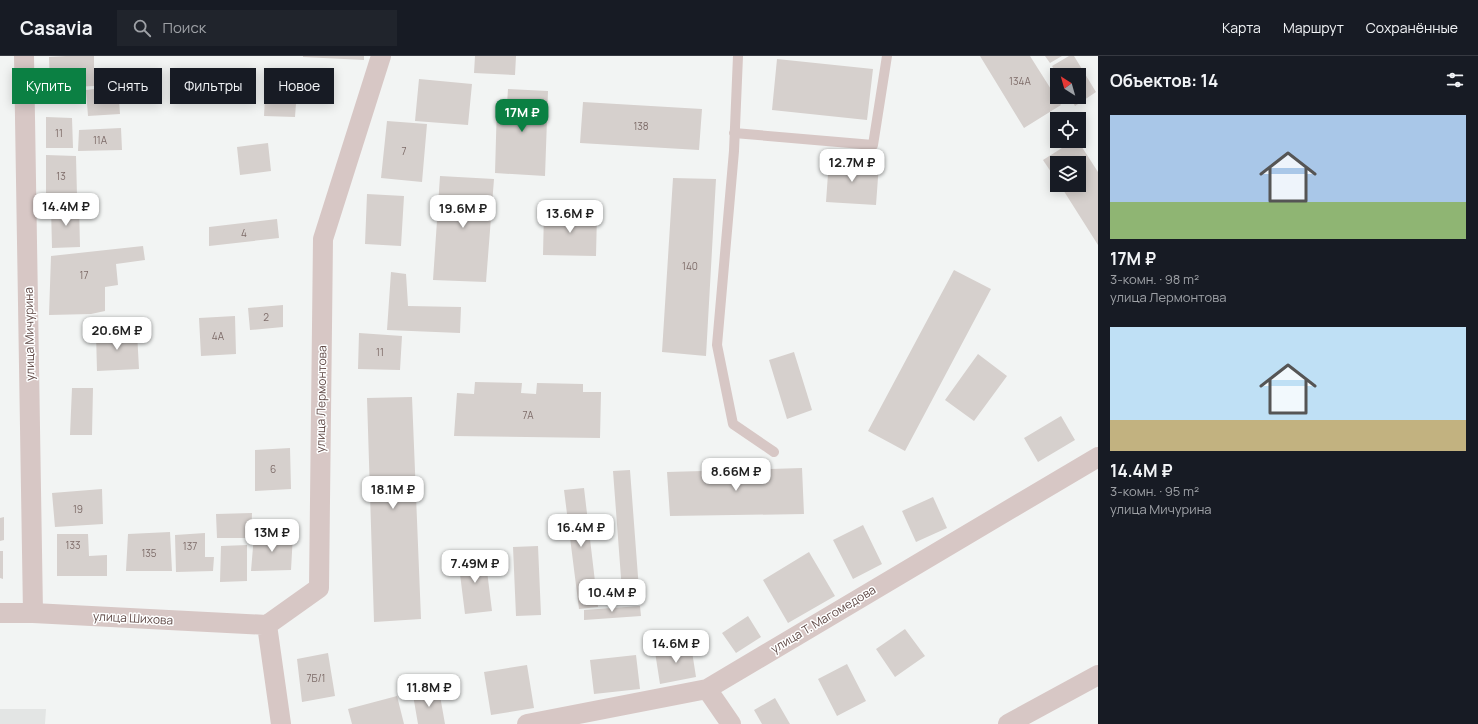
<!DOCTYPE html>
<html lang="ru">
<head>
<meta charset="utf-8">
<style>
  body { margin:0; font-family:Manrope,sans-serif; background:#20242c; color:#f1f3f6; height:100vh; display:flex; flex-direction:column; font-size:15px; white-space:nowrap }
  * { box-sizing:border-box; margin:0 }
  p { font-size:13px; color:#9ea1a6 }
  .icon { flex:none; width:22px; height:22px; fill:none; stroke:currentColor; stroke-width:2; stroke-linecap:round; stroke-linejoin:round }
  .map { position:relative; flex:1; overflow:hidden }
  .details { display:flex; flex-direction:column; background:#171b24; width:380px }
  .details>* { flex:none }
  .banner { position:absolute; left:12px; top:12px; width:380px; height:36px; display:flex; gap:8px }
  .needle { width:26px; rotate:323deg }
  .buttons { position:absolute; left:1050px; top:12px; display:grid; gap:8px }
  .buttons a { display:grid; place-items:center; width:36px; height:36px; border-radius:0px; background:#171b24; box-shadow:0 2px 10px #0003; font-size:20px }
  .price { position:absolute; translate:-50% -34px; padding:0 9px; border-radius:8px; background:#fff; color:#222; font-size:13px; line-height:26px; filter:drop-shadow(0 1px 2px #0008) }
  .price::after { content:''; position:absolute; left:50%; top:24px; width:12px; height:9px; margin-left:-6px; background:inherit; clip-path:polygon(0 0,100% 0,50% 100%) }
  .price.current { background:#0b8043; color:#fff }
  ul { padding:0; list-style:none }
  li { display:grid; align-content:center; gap:8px; height:212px; padding:0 12px }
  li span { display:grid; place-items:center; height:124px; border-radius:0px; color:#555 }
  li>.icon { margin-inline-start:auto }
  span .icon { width:72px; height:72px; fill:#fffc; stroke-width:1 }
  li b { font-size:17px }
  h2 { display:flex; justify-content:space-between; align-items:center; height:48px; padding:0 12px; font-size:17px }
  .chip { padding:0 14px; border-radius:0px; background:#171b24; box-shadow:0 2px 10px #0003; font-size:14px; line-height:36px }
  .chip.current { background:#0b8043; color:#fff }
  header { display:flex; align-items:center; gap:24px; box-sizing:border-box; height:56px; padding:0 20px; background:#171b24; border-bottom:1px solid #363941 }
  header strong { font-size:19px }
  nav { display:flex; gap:22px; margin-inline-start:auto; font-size:14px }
  .search { width:280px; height:36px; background:#20242c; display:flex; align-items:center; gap:10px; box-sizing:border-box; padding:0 14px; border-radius:0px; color:#9ea1a6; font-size:15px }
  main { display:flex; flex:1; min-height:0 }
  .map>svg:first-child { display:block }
</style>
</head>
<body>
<header>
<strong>Casavia</strong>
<div class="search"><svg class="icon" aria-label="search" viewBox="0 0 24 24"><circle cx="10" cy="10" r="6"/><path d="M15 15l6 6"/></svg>Поиск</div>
<nav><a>Карта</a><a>Маршрут</a><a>Сохранённые</a></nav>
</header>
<main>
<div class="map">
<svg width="1098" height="668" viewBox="0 0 1098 668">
  <rect width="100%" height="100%" fill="#f2f4f3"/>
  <path fill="#e3e5e4" d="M0 653H46L45 668H0Z"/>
  <path fill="#d6d0cd" d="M66 0H94V30L50 32 49 1Z
    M303 0H364V4L303 1Z
    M475 0H516L515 19 474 17Z
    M980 0H1030L1061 49 1024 72Z
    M1045 0H1062L1050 7Z
    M1069 0H1074L1096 36 1075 50 1070 41H1079V19H1057L1052 10Z
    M777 3 873 13 867 64 772 54Z
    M266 19 298 20 295 61 264 60Z
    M419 23 472 28 468 69 415 65Z
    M118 30 120 58 88 60 86 34Z
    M508 33 548 35 545 120 495 117 497 47 507 48Z
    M583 46 702 53 699 94 580 87Z
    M46 61 72 62 73 92H46Z
    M387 65 427 68 422 126 381 122Z
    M121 72 122 94 78 95 79 74Z
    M1073 85H1078L1098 116V189L1060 129H1079V107H1057V125L1043 104Z
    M268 87 271 115 240 119 237 91Z
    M46 99 76 100 77 140H46Z
    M829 104 879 108 876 149 826 146Z
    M440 120 494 123 486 226 433 224Z
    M673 122 716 123 706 300 662 296Z
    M367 138 404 140 401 190 365 188Z
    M79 149 80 191 52 192 51 151Z
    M544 155 597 157 596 200 543 199Z
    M277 163 279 182 209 190V171Z
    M143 190 145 204 116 208 118 229 105 231V255L91 258 49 259 51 200Z
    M954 214 991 233 905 395 868 375Z
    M391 216 406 218 408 250 461 251 460 277 387 274Z
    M283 249V271L250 274 248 252Z
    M235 260 236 298 201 300 199 262Z
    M137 276 139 313 97 315 96 277Z
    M359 277 402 280 400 314 358 313Z
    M794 296 812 354 787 363 769 304Z
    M978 298 1007 320 974 365 945 344Z
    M475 326 522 327 521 337 536 338 537 327 583 328V336H601L600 382 454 380 457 337 474 338Z
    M72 332H93L92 379H70Z
    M412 341 421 563 374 566 367 342Z
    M1061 360 1075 384 1038 406 1024 382Z
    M290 392 291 433 255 435V394Z
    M802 412 804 458 670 460 667 416Z
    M630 414 639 534 622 535 613 415Z
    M584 432 598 551 579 553 564 434Z
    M102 433 103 468 55 471 52 437Z
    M933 441 947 472 916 486 902 455Z
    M252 457 251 482H217L216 458Z
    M4 461V484L0 485V462Z
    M863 469 882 508 853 523 833 484Z
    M170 476 172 515H126L128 478Z
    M205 477V501H214L213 515 176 516 175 479Z
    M57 478H88L89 500 107 499V520H57Z
    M293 478 291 514 251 515 254 479Z
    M247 489V525L220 526 221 490Z
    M538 490 541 559 516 560 513 491Z
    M0 495H3V523L0 522Z
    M809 496 835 540 788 567 763 524Z
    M485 499 492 555 465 558 458 502Z
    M640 550 641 560 584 564V554Z
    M748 560 761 581 736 597 722 577Z
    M905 573 925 600 895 621 876 593Z
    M691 589 696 621 660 628 655 596Z
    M328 597 335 640 302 646 297 603Z
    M636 599 640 633 594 638 590 604Z
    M847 608 866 645 837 660 818 623Z
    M527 609 534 652 491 659 484 616Z
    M439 634 445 668H418L413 639Z
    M397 640 404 668H352L348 653Z
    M775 642 790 668H762L754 654Z"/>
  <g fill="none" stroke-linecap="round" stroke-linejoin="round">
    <path stroke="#d7c7c5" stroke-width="10" d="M738 0 734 95 717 289 733 368 774 396
      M734 77 873 89 887 0"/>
    <path stroke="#d7c7c5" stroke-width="20" d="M24 0 33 557
      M0 557H33L267 569
      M267 569 319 532 323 183 381 0
      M267 569 281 668
      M707 633 731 668
      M527 668 707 633 1098 401
      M1008 668 1098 619"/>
  </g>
  <g text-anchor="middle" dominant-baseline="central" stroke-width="3" stroke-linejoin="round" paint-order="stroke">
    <g font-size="10" fill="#7e6c69">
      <text x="1020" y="25">134А</text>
      <text x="641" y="70">138</text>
      <text x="59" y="77">11</text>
      <text x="100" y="84">11А</text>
      <text x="404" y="95">7</text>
      <text x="61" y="120">13</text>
      <text x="244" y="177">4</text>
      <text x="690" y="210">140</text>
      <text x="84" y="219">17</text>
      <text x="266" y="261">2</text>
      <text x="218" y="280">4А</text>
      <text x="380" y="296">11</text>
      <text x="528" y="359">7А</text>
      <text x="273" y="413">6</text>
      <text x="78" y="453">19</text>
      <text x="73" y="489">133</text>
      <text x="190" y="490">137</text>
      <text x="149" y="497">135</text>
      <text x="316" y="622">7Б/1</text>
    </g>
    <g font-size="12" fill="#614b48" stroke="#fff">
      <text transform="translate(29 278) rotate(-91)">улица Мичурина</text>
      <text transform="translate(321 343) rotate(-89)">улица Лермонтова</text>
      <text transform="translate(133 562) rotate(3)">улица Шихова</text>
      <text transform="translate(823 563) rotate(-31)">улица Т. Магомедова</text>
    </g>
  </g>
</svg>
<div class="buttons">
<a><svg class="needle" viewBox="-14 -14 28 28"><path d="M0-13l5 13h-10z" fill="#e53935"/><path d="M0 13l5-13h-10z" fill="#9ea1a6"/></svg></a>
<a><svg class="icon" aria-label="locate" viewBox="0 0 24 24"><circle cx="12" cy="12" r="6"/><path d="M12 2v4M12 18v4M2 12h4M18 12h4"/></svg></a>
<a><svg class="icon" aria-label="layers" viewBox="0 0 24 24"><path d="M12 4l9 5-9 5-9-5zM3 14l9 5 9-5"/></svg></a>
</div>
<b class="price current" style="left:522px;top:77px">17M ₽</b>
<b class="price" style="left:852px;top:127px">12.7M ₽</b>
<b class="price" style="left:66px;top:171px">14.4M ₽</b>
<b class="price" style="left:463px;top:173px">19.6M ₽</b>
<b class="price" style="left:570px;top:178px">13.6M ₽</b>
<b class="price" style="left:117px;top:295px">20.6M ₽</b>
<b class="price" style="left:736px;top:436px">8.66M ₽</b>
<b class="price" style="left:393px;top:454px">18.1M ₽</b>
<b class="price" style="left:581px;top:492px">16.4M ₽</b>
<b class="price" style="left:272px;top:497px">13M ₽</b>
<b class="price" style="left:475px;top:528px">7.49M ₽</b>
<b class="price" style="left:612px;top:557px">10.4M ₽</b>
<b class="price" style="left:676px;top:608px">14.6M ₽</b>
<b class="price" style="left:429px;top:652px">11.8M ₽</b>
<div class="banner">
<a class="chip current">Купить</a>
<a class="chip">Снять</a>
<a class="chip">Фильтры</a>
<a class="chip">Новое</a>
</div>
</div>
<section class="details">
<h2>Объектов: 14<svg class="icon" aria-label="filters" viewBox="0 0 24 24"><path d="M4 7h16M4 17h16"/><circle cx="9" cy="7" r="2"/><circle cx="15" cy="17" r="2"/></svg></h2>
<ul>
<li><span style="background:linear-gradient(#a9c7e8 70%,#8fb573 0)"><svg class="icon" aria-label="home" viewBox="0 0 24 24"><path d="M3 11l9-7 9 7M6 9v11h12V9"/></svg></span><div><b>17M ₽</b><p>3-комн. · 98 m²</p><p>улица Лермонтова</p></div></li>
<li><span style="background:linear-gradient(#bfe0f5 75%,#c2b280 0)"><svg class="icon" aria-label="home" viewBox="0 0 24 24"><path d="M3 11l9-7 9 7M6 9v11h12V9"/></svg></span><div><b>14.4M ₽</b><p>3-комн. · 95 m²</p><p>улица Мичурина</p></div></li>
</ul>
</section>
</main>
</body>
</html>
